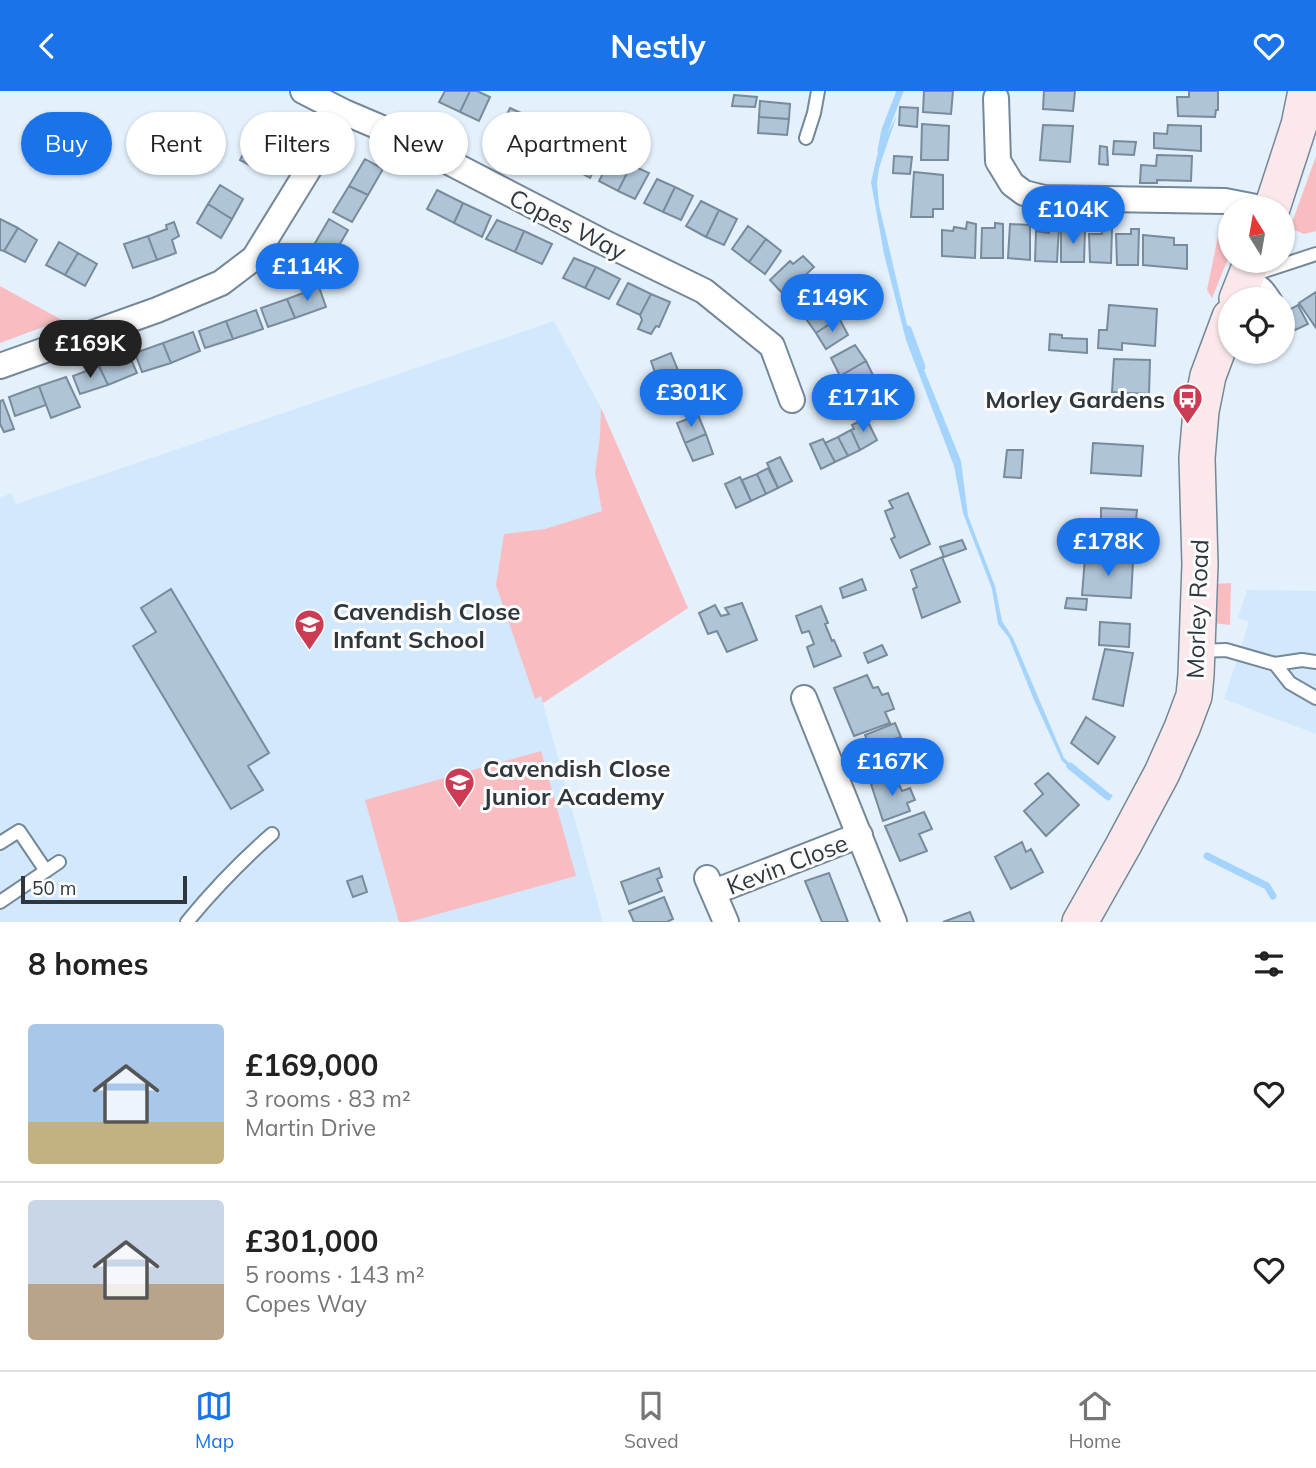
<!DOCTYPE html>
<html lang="en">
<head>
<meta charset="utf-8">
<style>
  body { margin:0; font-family:Mulish,sans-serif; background:#f6f6f6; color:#222; height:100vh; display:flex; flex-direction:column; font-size:26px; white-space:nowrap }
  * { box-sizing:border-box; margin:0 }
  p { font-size:23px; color:#767676 }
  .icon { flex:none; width:38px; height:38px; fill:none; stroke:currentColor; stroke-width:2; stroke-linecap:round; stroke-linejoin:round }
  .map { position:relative; height:831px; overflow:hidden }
  .side { display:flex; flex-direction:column; background:#fff; flex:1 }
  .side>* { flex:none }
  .hud { position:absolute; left:21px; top:21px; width:700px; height:63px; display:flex; gap:14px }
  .needle { width:46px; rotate:349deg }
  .buttons { position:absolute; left:1218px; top:105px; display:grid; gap:14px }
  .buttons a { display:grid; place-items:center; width:77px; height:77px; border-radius:50%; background:#fff; box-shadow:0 2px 5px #0004; font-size:35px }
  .scale { position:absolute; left:21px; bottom:18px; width:166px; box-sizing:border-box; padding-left:7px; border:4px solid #2e373e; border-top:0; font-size:19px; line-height:24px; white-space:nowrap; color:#2e373e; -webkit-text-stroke:5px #fcfcfc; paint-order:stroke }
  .price { position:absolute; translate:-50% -60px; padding:0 16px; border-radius:24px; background:#1a73e8; color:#fff; font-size:23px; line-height:46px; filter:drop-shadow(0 2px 4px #0008) }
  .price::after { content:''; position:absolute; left:50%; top:42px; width:21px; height:16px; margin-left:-10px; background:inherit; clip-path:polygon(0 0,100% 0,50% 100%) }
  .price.on { background:#222; color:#fff }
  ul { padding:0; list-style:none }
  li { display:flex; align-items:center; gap:21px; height:175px; padding:0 28px }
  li+li { border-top:2px solid #e0e0e0 }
  li span { display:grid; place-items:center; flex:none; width:196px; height:140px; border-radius:7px; color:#555 }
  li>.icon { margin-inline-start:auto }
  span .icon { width:84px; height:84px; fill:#fffc; stroke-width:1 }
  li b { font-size:30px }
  h2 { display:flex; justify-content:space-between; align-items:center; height:84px; padding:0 28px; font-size:30px }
  .tag { padding:0 24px; border-radius:32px; background:#fff; box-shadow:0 2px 5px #0004; font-size:24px; line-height:63px }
  .tag.on { background:#1a73e8; color:#fff }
  header { display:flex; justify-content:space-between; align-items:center; height:91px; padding:0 28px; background:#1a73e8; color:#fff; font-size:32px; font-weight:700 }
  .dock { display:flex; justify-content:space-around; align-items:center; height:98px; border-top:2px solid #e0e0e0; background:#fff; font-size:19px; color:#767676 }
  .dock a { display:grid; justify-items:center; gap:4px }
  .dock .on { color:#1a73e8 }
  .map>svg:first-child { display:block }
</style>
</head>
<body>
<header><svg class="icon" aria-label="back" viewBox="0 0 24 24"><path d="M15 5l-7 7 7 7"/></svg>Nestly<svg class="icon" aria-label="heart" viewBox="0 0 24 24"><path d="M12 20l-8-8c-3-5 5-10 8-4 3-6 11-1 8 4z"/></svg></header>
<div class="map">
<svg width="1316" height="831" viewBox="0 0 1316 831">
  <rect width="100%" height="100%" fill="#e4f1fc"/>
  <path fill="#d2e9fd" d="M554 230 601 317 688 517 543 612 603 831H0V407L11 402 16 413Z
    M1247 499 1316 500V643L1224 608 1249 531 1238 527Z"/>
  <path fill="#f9bdc1" d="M1316 65V140L1304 143 1290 137Z
    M1222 126 1230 135V163L1212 207 1207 199Z
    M0 195 62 229 0 252Z
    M601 317 688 517 543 612 541 605 535 608 496 494 504 443 545 438 602 420 595 382 600 345Z
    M1231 492 1230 534 1213 532V493Z
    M541 660 576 785 409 831H399L365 709Z"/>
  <path fill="#a4d4fc" d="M897 24 879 77 877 92 879 114 908 238 917 265 925 281 961 370 968 425 995 495 1002 530 1013 547 1064 667 1094 695 1103 701 1113 704 1109 710 1081 688 1062 670 1034 609 1009 547 998 533 992 498 963 422 954 375 906 249 884 163 871 91 878 61Z"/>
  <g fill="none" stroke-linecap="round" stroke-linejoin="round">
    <path stroke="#a4d4fc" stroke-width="7" d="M881 59 885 39 900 0
      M908 238 922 276
      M1070 675 1107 705
      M1207 765 1267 795 1273 805"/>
  </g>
  <path fill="#afc4d7" stroke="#778b9c" stroke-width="2" d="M445 0H470L460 21 439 11Z
    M470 0H477L490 6 479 30 460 21Z
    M924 0H953L951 23 923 21Z
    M1044 0H1075L1073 20 1043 18Z
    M1189 0H1218V19H1216L1215 26 1178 25 1177 6H1189Z
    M734 4 757 6 755 16 732 15Z
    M760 10 790 13 789 28 759 26Z
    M900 16 918 17 917 36 899 34Z
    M510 17 532 27 521 50 499 39Z
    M759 26 789 28 787 44 758 42Z
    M532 27 549 35 537 58 521 50Z
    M260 31 284 44 274 63 250 50Z
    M922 33 949 35 948 69H921Z
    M1043 34 1073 35 1070 71 1040 69Z
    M1168 34 1201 35V60L1154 57V42L1167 43Z
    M564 42 586 52 574 78 552 66Z
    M250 50 274 63 263 81 240 69Z
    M1114 50 1136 51 1134 64 1113 63Z
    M586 52 604 61 590 87 574 78Z
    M1100 55 1107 56 1108 74 1099 73Z
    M617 56 636 64 618 100 599 90Z
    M1157 64 1192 65 1191 90 1157 89V92H1140L1141 74 1156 75Z
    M894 65 912 66 910 83 893 82Z
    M365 68 383 78 368 104 349 95Z
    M631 74 649 82 635 108 618 100Z
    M914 81 943 84V118H933V126H911Z
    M657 88 675 96 663 121 644 112Z
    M220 94 243 108 232 128 208 113Z
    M349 95 368 104 352 131 333 121Z
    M675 96 693 105 681 129 663 121Z
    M437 99 463 112 454 132 427 118Z
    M701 110 719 119 706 146 686 135Z
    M463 112 491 125 482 146 454 132Z
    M208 113 232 128 221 147 197 132Z
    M719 119 737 128 724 154 706 146Z
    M0 128 18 137 4 160 0 159Z
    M329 128 348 139 333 165 314 154Z
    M497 129 524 140 515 161 486 148Z
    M174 131 179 145 172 149 176 162 157 169 148 145 167 138 166 134Z
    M967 131 976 133 975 167 942 165V139L953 140 954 136 966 138Z
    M995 132 1003 133V167H981L982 137H995Z
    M1010 133 1030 134V169L1008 167Z
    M748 135 766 148 749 171 732 158Z
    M1049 136H1059L1057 171 1035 170 1036 140 1049 142Z
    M1075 136 1085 138 1084 171H1061V140L1075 141Z
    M18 137 37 149 25 171 4 160Z
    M1101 137 1112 138 1111 172 1090 171 1089 143H1102Z
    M1131 138H1139L1138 174H1117L1116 143H1131Z
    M524 140 552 153 542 173 515 161Z
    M1143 144 1174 147V154H1187V178L1143 174Z
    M148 145 157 169 133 177 124 153Z
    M766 148 781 160 765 183 749 171Z
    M59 151 78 162 65 184 46 174Z
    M314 154 333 165 318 191 299 180Z
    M78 162 97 173 85 195 65 184Z
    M803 165 814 176 784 204 770 189 790 170 793 173Z
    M574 167 596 176 585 197 563 187Z
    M596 176 620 188 609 208 585 197Z
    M804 186 818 200 797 220 784 204Z
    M628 192 651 203 640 224 617 213Z
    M319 196 326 216 295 227 287 208Z
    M1316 201V237L1299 212Z
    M651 203 670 211 659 236 656 235 651 243 638 238 642 229 640 224Z
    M287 208 295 227 268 236 261 217Z
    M827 211 839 227 816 242 804 225Z
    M1109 214 1157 218 1155 255 1122 252V259L1098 257 1099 239H1107Z
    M1298 214 1308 233 1293 240 1283 222Z
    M256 219 263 238 233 248 226 230Z
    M839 227 848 244 826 258 816 242Z
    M226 230 233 248 205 257 199 240Z
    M193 241 200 260 171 272 163 252Z
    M1050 243 1062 244V247L1087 248V262L1049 259Z
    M163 252 171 272 142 281 135 262Z
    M855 254 866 270 840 285 831 267Z
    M671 262 679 282 658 290 651 270Z
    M129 264 137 282 108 294 99 275Z
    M1114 268 1150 269 1149 303 1112 301Z
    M866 270 875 288 850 302 840 285Z
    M99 275 108 294 80 303 73 285Z
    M679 282 688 301 667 310 658 290Z
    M66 286 80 316 51 327 39 295Z
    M39 295 46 314 15 325 9 306Z
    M3 309 14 338 4 341 0 333V310Z
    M698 324 706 343 685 352 677 332Z
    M866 327 877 349 860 359 851 339 854 338 852 334Z
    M851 339 860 359 848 365 838 346Z
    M706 343 713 363 693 370 685 352Z
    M838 346 848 365 835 371 825 352Z
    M823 348 835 371 821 378 810 353Z
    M1093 352 1143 355 1141 385 1091 382Z
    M1007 359H1023L1021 387 1004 386Z
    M780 366 792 390 778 397 767 372Z
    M768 377 778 397 766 403 757 383Z
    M757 383 766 403 751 410 742 389Z
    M740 386 751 410 736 417 725 393Z
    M908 402 930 453 900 467 891 448 895 446 885 420 893 417 889 410Z
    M1101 417 1137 419 1134 449 1093 448 1094 432 1101 433Z
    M962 449 966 458 944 466 940 456Z
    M1071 450 1094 451 1093 463 1070 462Z
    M942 466 960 511 922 527 913 498 917 496 911 479Z
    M1085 467 1133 471 1131 507 1082 504Z
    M862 488 866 499 843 507 840 497Z
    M171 498 269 662 248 675 263 699 231 718 133 555 156 541 141 517Z
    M1067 507 1087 508 1086 519 1065 517Z
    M742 512 757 549 727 561 717 540 708 543 699 522 715 514 721 525 729 523 725 517Z
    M821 515 828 532 825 533 832 550 834 549 841 565 814 576 807 556 814 553 809 540 802 542 796 525Z
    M1100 531 1130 533 1129 556 1099 554Z
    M882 554 887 564 868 572 864 562Z
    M1105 558 1133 562 1123 615 1093 608Z
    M867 584 873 597 878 596 882 604 888 602 894 618 885 621 890 632 854 645 834 597Z
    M1086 626 1115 646 1098 673 1071 652Z
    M895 632 901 646 891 649 900 671 867 683 860 663 871 659 865 644Z
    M1048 682 1079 714 1046 745 1024 720 1043 703 1035 693Z
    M894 683 902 700 910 697 915 709 907 712 910 720 883 730 871 693Z
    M924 721 932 738 919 743 927 760 900 770 885 735Z
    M1022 751 1026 761 1031 758 1043 781 1011 798 995 766Z
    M659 777 662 786 657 788 662 800 629 813 621 791Z
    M829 782 848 831H822L805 790Z
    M362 785 367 801 353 806 347 790Z
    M664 806 673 828 667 831H634L629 820Z
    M970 821 974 831H943Z"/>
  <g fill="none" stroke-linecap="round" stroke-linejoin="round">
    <defs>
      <path id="lane" d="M806 47 814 22 818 0
        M1252 184 1316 163
        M1249 187C1263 189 1268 197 1275 208
        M1199 560 1226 559 1275 573 1302 569 1316 571
        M1275 573 1290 592 1316 607
        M0 752 19 740 46 780
        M0 811 59 771
        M187 831C214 798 240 771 272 743"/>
      <path id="street" d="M303 0 344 21 391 41 599 149 704 200 772 255 792 309
        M996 7 998 70 1012 93 1024 102 1044 107 1225 110 1261 117
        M0 275 157 219 221 192 254 167 344 21
        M804 607 894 831
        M707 787 726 831
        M714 801 860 744"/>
      <path id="secondary" d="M1272 117 1299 34 1306 0
        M1237 208 1252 170
        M1080 831 1123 755 1162 682 1182 637 1194 605 1196 584 1200 473 1197 367 1201 320 1208 285 1230 226"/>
    </defs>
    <use href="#lane" stroke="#748899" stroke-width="16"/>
    <use href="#street" stroke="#748899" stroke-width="28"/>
    <use href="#secondary" stroke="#748899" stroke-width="38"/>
    <use href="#lane" stroke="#fff" stroke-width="12"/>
    <use href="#street" stroke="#fff" stroke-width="24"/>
    <use href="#secondary" stroke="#fbe8ea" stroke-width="35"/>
  </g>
  <defs>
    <symbol id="bus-pin" viewBox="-11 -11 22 30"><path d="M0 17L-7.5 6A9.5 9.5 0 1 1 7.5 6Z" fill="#cb3b54" stroke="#fcfcfc"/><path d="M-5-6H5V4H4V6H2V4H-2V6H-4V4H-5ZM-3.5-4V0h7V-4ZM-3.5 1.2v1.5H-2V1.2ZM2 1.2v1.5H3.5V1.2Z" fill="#fff"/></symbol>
    <symbol id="school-pin" viewBox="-11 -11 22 30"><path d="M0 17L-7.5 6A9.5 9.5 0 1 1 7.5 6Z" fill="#cb3b54" stroke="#fcfcfc"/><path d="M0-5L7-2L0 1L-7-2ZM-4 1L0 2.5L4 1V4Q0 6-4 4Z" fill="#fff"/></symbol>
  </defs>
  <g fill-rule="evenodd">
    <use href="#bus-pin" x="1170" y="290" width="35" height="47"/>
    <use href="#school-pin" x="292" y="516" width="35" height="47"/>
    <use href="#school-pin" x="442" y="674" width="35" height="47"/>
  </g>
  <g text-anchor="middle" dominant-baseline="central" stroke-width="6" stroke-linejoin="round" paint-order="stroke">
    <g font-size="24" fill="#2e373e" stroke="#fcfcfc">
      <text transform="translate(568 133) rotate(27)">Copes Way</text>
      <text transform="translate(1197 518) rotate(-88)">Morley Road</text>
      <text transform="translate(787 773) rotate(-21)">Kevin Close</text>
    </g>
    <g font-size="24" font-weight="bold" fill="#2e373e" stroke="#fcfcfc" text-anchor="start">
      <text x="1165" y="308" text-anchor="end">Morley Gardens</text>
      <text x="333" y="520">Cavendish Close<tspan x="333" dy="28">Infant School</tspan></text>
      <text x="483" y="677">Cavendish Close<tspan x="483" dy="28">Junior Academy</tspan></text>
    </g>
  </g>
</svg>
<div class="buttons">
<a><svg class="needle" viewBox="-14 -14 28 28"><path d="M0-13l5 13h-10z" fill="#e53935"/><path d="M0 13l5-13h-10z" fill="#767676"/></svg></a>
<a><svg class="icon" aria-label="locate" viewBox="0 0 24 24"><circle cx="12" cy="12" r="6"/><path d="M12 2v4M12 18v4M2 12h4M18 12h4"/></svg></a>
</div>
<div class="scale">50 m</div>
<b class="price" style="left:1073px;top:155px">£104K</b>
<b class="price" style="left:307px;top:212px">£114K</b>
<b class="price" style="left:832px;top:243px">£149K</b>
<b class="price on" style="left:90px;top:289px">£169K</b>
<b class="price" style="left:691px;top:338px">£301K</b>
<b class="price" style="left:863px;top:343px">£171K</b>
<b class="price" style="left:1108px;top:487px">£178K</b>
<b class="price" style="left:892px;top:707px">£167K</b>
<div class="hud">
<a class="tag on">Buy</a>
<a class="tag">Rent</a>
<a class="tag">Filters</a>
<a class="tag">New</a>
<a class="tag">Apartment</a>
</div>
</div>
<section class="side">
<h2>8 homes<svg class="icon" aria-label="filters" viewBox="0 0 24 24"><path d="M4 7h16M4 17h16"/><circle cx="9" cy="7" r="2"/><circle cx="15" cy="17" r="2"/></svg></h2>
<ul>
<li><span style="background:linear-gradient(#a9c7e8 70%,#c2b280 0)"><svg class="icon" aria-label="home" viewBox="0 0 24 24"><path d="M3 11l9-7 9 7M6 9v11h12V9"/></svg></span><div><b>£169,000</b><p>3 rooms · 83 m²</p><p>Martin Drive</p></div><svg class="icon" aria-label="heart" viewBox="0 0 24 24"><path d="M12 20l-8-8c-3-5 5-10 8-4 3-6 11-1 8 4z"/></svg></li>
<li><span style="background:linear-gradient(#c9d6e8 60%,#b9a48a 0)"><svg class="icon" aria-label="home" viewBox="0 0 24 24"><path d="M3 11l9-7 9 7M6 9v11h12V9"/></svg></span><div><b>£301,000</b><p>5 rooms · 143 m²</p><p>Copes Way</p></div><svg class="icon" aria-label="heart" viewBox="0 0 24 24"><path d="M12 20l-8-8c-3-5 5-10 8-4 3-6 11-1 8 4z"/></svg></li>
</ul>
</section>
<nav class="dock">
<a class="on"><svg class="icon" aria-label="map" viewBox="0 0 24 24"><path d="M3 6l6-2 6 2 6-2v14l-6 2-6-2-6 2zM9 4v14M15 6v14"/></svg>Map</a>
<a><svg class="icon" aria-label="saved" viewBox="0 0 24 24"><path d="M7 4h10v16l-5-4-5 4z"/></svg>Saved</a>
<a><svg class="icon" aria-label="home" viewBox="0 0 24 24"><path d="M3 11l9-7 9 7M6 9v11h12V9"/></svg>Home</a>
</nav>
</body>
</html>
